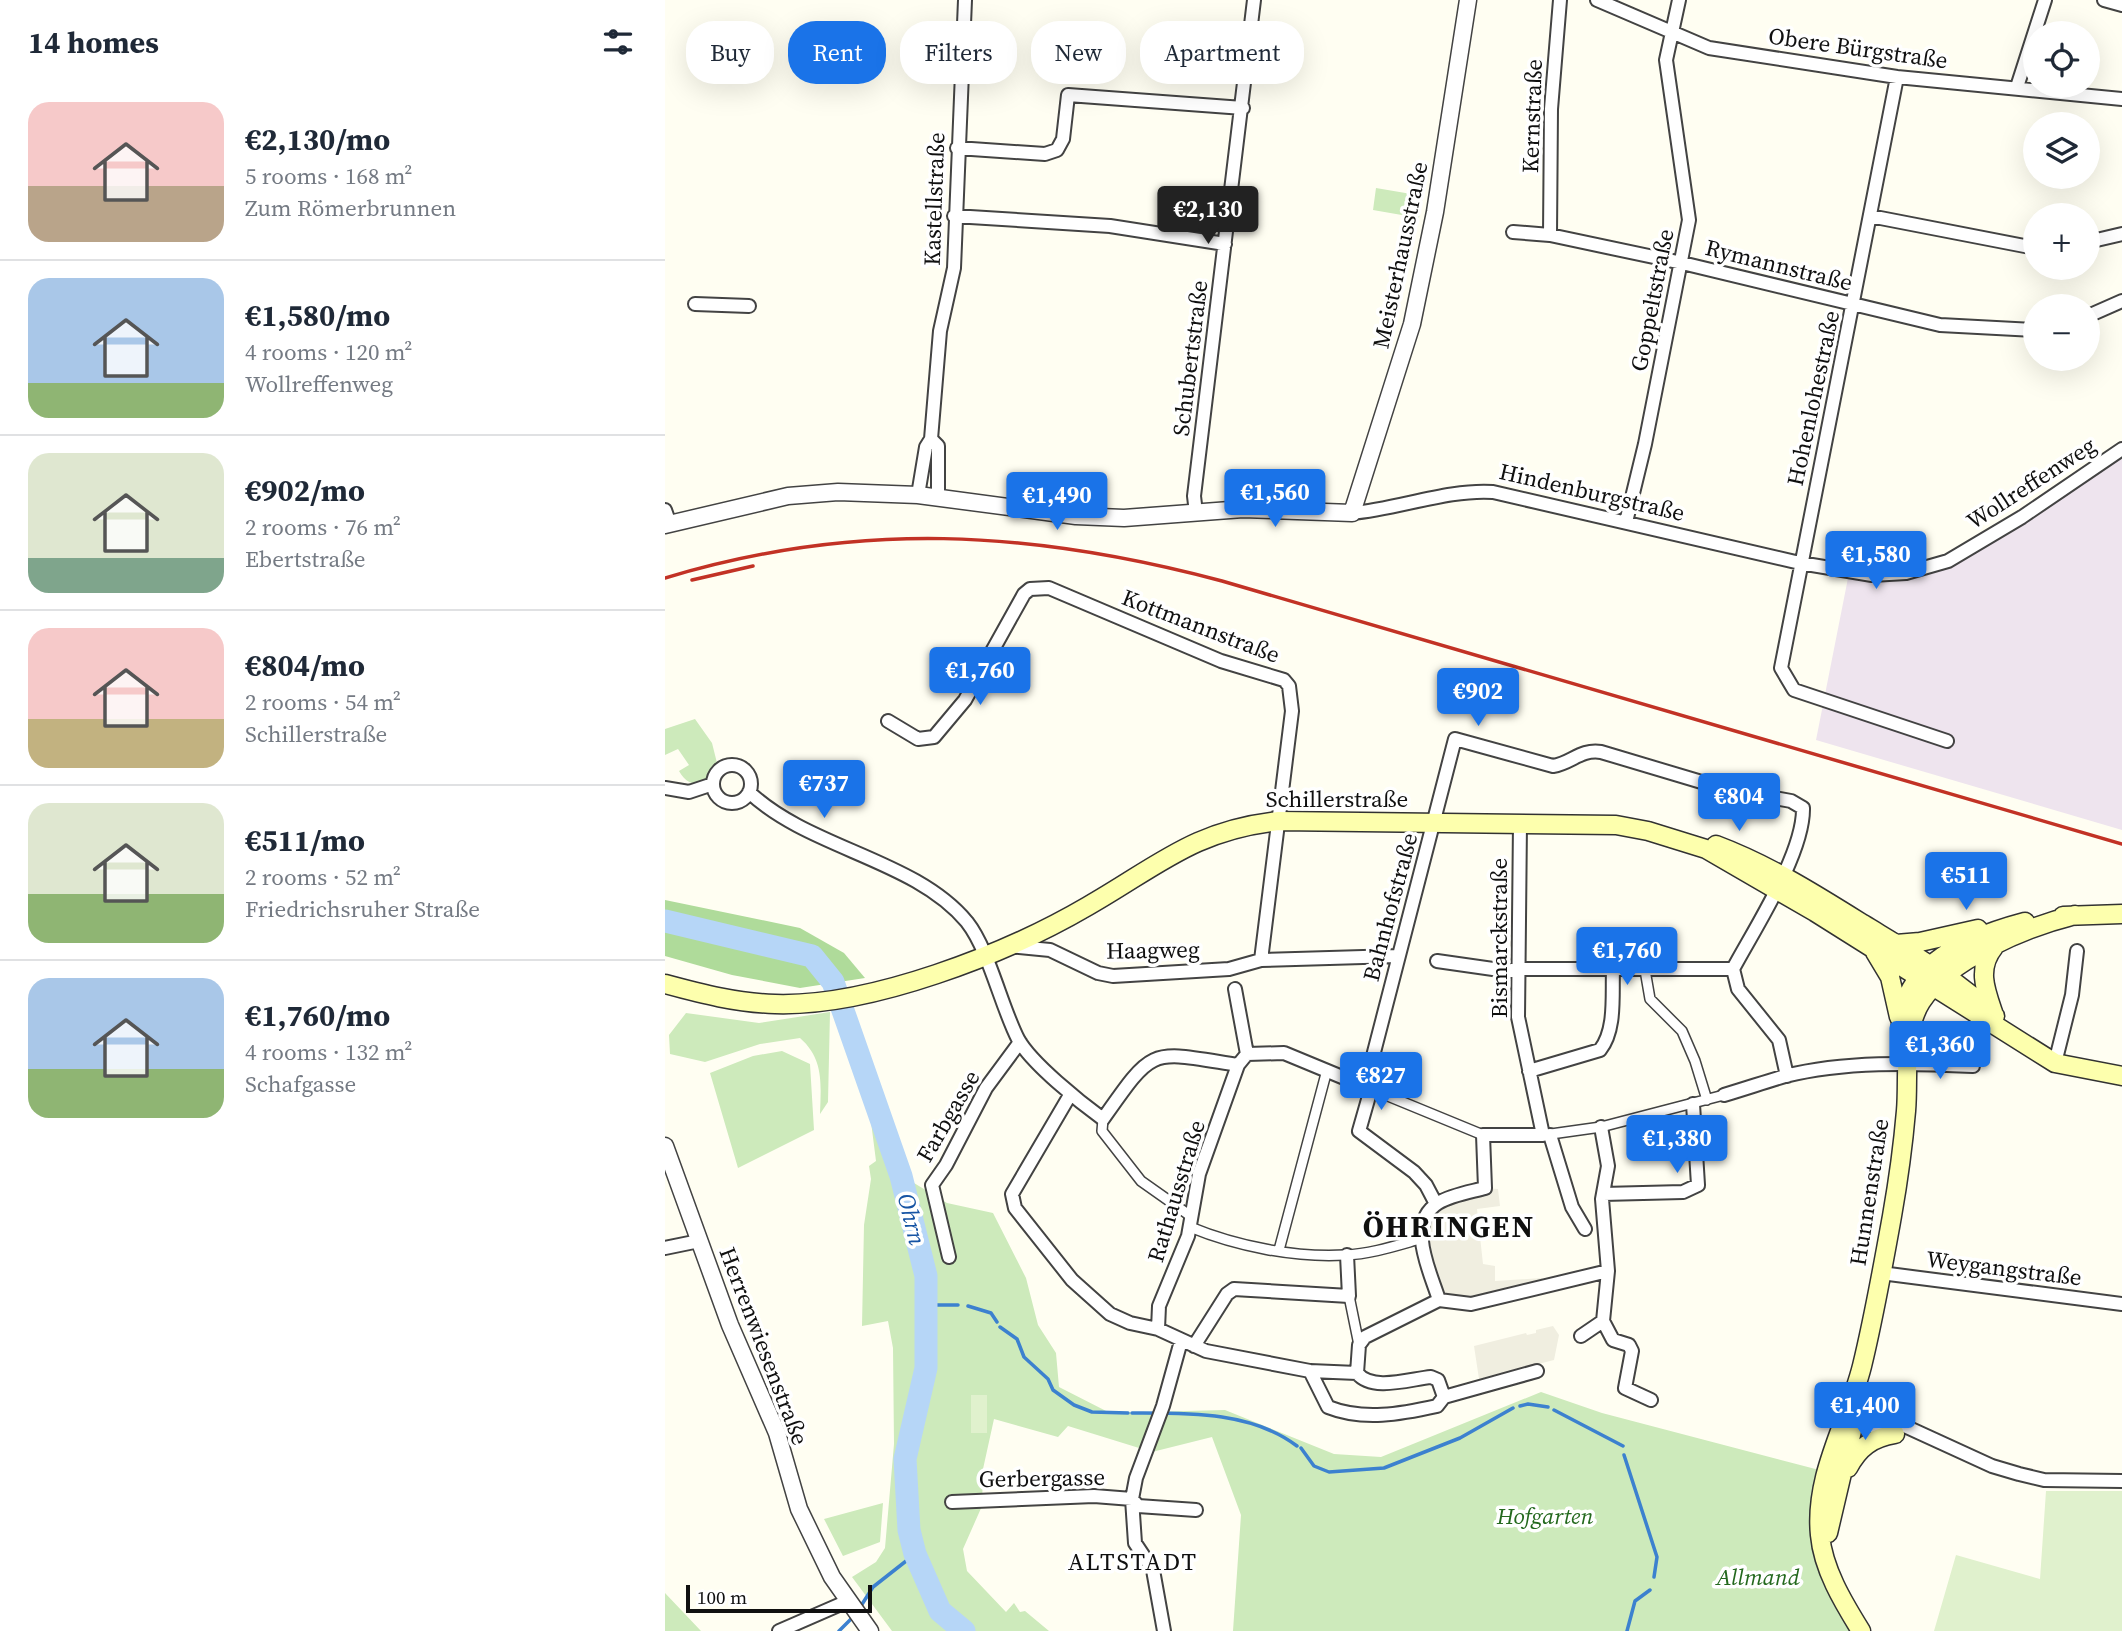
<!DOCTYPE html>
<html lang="en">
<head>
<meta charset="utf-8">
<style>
  body { margin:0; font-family:"Source Serif 4",serif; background:#f6f6f7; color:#1f2937; height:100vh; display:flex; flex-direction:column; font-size:26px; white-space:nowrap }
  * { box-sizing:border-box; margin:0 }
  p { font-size:23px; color:#747a83 }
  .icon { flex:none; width:38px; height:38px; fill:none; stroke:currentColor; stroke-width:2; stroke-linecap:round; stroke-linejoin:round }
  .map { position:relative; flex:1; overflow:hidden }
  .side { display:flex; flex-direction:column; background:#fff; width:665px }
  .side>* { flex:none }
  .hud { position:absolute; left:21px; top:21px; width:665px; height:63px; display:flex; gap:14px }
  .tools { position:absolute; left:1358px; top:21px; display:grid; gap:14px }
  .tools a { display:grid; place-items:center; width:77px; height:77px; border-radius:50%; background:#fff; box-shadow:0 7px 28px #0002; font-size:35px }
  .scale { position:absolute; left:21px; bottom:18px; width:186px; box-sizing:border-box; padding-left:7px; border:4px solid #101010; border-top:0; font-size:19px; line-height:24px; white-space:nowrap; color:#101010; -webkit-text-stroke:5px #fff; paint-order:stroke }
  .price { position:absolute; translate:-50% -60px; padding:0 16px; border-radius:7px; background:#1a73e8; color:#fff; font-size:23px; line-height:46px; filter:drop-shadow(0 2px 4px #0008) }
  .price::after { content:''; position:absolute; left:50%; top:42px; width:21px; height:16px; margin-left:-10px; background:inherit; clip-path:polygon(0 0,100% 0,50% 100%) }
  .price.selected { background:#222; color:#fff }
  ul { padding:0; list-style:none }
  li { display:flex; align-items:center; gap:21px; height:175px; padding:0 28px }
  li+li { border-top:2px solid #e0e1e3 }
  li span { display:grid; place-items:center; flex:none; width:196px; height:140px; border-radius:21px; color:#555 }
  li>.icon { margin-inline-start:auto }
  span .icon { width:84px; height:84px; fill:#fffc; stroke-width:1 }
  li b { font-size:30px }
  h2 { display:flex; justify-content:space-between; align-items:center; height:84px; padding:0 28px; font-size:30px }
  .pill { padding:0 24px; border-radius:28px; background:#fff; box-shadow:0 7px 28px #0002; font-size:24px; line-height:63px }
  .pill.selected { background:#1a73e8; color:#fff }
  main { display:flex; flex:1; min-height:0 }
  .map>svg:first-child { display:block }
</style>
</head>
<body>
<main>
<section class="side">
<h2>14 homes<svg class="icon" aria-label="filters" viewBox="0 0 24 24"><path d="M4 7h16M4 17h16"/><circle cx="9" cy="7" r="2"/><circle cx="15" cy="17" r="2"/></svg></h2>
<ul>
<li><span style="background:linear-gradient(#f6c9c9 60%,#b9a48a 0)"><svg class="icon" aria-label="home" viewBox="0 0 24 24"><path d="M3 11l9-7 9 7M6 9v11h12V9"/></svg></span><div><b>€2,130/mo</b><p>5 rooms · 168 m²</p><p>Zum Römerbrunnen</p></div></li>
<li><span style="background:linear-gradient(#a9c7e8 75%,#8fb573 0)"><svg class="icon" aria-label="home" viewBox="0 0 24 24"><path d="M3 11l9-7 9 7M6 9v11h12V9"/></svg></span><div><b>€1,580/mo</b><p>4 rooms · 120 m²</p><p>Wollreffenweg</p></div></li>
<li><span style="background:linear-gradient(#dfe7d0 75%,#7fa58c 0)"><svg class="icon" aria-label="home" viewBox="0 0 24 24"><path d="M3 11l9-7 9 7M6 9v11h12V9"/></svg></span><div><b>€902/mo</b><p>2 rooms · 76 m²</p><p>Ebertstraße</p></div></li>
<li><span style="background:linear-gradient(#f6c9c9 65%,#c2b280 0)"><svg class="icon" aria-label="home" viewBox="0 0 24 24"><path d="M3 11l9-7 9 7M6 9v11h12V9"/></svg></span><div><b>€804/mo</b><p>2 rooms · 54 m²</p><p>Schillerstraße</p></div></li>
<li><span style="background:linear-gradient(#dfe7d0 65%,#8fb573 0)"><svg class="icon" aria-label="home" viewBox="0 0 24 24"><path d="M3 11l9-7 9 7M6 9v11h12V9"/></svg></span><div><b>€511/mo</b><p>2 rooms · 52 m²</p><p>Friedrichsruher Straße</p></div></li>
<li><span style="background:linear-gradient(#a9c7e8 65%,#8fb573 0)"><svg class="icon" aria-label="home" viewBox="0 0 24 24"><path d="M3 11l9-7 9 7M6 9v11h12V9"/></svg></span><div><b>€1,760/mo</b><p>4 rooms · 132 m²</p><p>Schafgasse</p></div></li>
</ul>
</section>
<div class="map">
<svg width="1457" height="1631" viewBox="0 0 1457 1631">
  <rect width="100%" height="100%" fill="#fffef2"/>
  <path fill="#eee4ee" d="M1457 454V830L1151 740 1184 573 1265 567Z"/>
  <path fill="#cdeabb" d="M711 188 758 196 754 218 708 210Z
    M30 719 47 743 54 771 48 784C33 785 22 786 14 771L24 765 13 749 0 755V729Z
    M165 1012 163 1102 155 1114C156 1084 159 1059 135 1038L95 1044 40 1062 5 1054 4 1035 21 1013 94 1023Z
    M117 1051 145 1064 149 1130 73 1168 45 1073 88 1056Z
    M219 1112 244 1180 282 1203 328 1213 361 1278 373 1325 391 1353 394 1387 445 1413 560 1410 669 1454 716 1457 876 1392 937 1413 1162 1472 1155 1535 1193 1631H568L576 1515 547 1437 487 1452 403 1426 393 1437 329 1419 318 1469 317 1506 298 1549 302 1571 341 1612 349 1603 355 1612 360 1611 384 1631H227L187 1577 211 1562 220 1548 229 1444 228 1348 223 1321 197 1326 199 1225 206 1179 204 1166 211 1161 205 1114Z
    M218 1503 215 1542 178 1556 159 1519Z
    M0 1593 36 1631H0Z"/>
  <path fill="#afdb9a" d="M0 900 135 928 179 953 200 978 135 988 67 975 0 956Z"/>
  <path fill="#e0f1cd" d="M306 1395H322V1433H306Z
    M1381 1491H1457V1631H1269L1291 1555 1375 1579Z"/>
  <path fill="#f0eee0" d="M820 1188 833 1189 835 1206 812 1209 818 1264 830 1266V1281L877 1278 879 1281V1278L899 1277 806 1304 774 1300 755 1239 771 1204Z
    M888 1326 894 1335 889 1360 814 1379 809 1346 861 1333 862 1335 871 1333V1330Z"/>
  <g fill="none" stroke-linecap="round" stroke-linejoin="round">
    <path stroke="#3c81cf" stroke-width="3.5" d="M264 1305H293
      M303 1306 326 1313 332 1322
      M335 1327 352 1339 359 1357 383 1379 388 1390 409 1405 427 1412 463 1413
      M855 1406 863 1404 883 1407
      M889 1410 958 1446
      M467 1413C521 1413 586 1411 632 1446
      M636 1448 649 1466 664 1472 719 1468 795 1438 848 1408
      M959 1455 992 1557 989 1577
      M194 1609 208 1587 250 1554
      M174 1631 188 1617
      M962 1631 970 1601 985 1590"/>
    <path stroke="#b6d6f7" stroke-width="23" d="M0 921 147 956 168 982 236 1176 261 1276V1368L240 1459 244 1530 250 1554 275 1611 299 1631"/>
    <defs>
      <path id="pedestrian" d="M980 970 985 999 1017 1031 1030 1061 1042 1100
        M706 1089 818 1135
        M438 1119 437 1131 476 1181 527 1217
        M879 1135 936 1127 1055 1096
        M525 1227C571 1246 630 1258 680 1255 706 1254 730 1246 755 1239
        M614 1250 662 1070
        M684 1296 694 1345"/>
      <path id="minor" d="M932 0 1044 48 1232 77 1457 99
        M1439 0 1457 5
        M1232 77 1116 668 1129 690 1282 741
        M1352 87 1380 0
        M292 148 380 154 392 150 398 139 403 95 578 108
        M289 216 445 226 560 244
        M1205 216 1370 248
        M848 232 885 235 1017 263 1275 325 1370 330
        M885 235 886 109 895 0
        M1423 242 1457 234
        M30 304 84 306
        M1423 316 1457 301
        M266 439 273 446V497
        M253 495 261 447 266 439 275 331 289 268 300 0
        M0 510 5 524
        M531 513 529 496 589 0
        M687 513C733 509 783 489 828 492L1135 563 1207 575 1241 573 1283 561 1357 517 1457 449
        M961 522 980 444 1024 220 1001 60 1014 0
        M223 721 253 739 269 737 300 700 359 594 365 589 384 588 556 661 619 680 624 686 627 711 596 960
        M48 784a19 19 0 1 1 38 0a19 19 0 1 1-38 0Z
        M0 788 24 792 48 784
        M84 792C144 849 250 859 302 922 324 950 336 1006 353 1039 366 1063 416 1103 438 1119 490 1045 484 1051 573 1065
        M344 946 385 950 433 973 448 976 564 969 596 960 732 956
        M772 961 842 971 853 969H1068
        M570 989 582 1054
        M1390 1063 1407 995 1412 951
        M864 1071 935 1050C951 1030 947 996 948 971
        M700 1087 790 739 888 766C907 763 915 749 936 752L1060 789 1126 801 1138 808C1139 853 1090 928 1068 969L1073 989 1114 1040 1122 1076
        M405 1095 347 1194 350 1208 407 1280 445 1314 465 1323 493 1329 541 1351 645 1371 692 1373 694 1345 700 1337 774 1300 806 1304 943 1271
        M1059 1095C1079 1089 1100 1082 1120 1076 1180 1061 1247 1063 1308 1066
        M936 1127 943 1166 937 1199 943 1271 938 1321 948 1340 964 1345 967 1351 960 1388 986 1400
        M885 1135 907 1207 920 1229
        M938 1194 1018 1192 1033 1185 1028 1104
        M0 1248 34 1241
        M284 1257 267 1185 281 1165 321 1088 355 1042
        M1216 1273 1457 1304
        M774 1300C766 1273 740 1224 773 1203 786 1195 805 1192 820 1188L818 1135H878L853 1017 855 823
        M493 1329 494 1306 523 1236 534 1174 573 1065 582 1054 619 1053 706 1089 694 1131 749 1172 761 1185 771 1204
        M916 1336 938 1321
        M529 1346 562 1294 569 1289 684 1296 682 1255
        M645 1371 663 1407C698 1421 736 1414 772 1406L779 1397 872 1371
        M692 1373C707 1392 745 1379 766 1377L773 1380 779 1397
        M1185 1401 1327 1466 1354 1474 1379 1480 1457 1481
        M1182 1419 1229 1433
        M467 1499 473 1506 531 1510
        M287 1502 429 1496 467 1499
        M114 1631 183 1601
        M499 1631 488 1570 470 1543 467 1499 471 1478 498 1406 516 1341"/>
      <path id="tertiary" d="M0 525 123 496 173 492 253 495 411 516 459 518 578 509 687 513 747 324 770 212 803 0
        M0 1146 65 1325 112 1433 134 1509 167 1577 205 1631"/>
      <path id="secondary" d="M1051 845C1104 865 1150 894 1198 924 1244 952 1292 979 1330 1016
        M1398 916 1457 914
        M1231 944 1255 942 1313 929
        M1210 952 1225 977 1234 1017
        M0 984C37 994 72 1003 110 1004 205 1007 341 954 423 906 493 866 529 830 614 821L951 825 983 831 1041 849 1150 912 1390 1063 1457 1076
        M1328 1012C1320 989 1312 968 1329 947
        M1238 1050C1222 971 1296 939 1360 922
        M1183 1468C1194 1447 1207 1438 1230 1434
        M1163 1533 1190 1418
        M1196 1631C1178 1602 1158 1569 1155 1535 1149 1475 1183 1422 1197 1366 1209 1317 1218 1266 1227 1216 1233 1182 1238 1146 1241 1111 1244 1078 1237 1032 1256 1002 1283 959 1362 927 1410 915"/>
    </defs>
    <use href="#pedestrian" stroke="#434343" stroke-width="12"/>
    <use href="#minor" stroke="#434343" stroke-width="16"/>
    <use href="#tertiary" stroke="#434343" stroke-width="19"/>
    <use href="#secondary" stroke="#323232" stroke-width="21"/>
    <use href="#pedestrian" stroke="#fff" stroke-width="9"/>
    <use href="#minor" stroke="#fff" stroke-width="12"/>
    <use href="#tertiary" stroke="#fff" stroke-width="16"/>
    <use href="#secondary" stroke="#fdffad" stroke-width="18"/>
    <path stroke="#c23225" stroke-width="3.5" d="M0 578C192 520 365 530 557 581L1457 844
      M27 580 88 566"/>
  </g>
  <g text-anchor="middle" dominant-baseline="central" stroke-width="7" stroke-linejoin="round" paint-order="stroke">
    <g font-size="23" fill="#101010" stroke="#fff">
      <text transform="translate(1193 48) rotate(8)">Obere Bürgstraße</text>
      <text transform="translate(867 116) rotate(-88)">Kernstraße</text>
      <text transform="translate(269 199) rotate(-88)">Kastellstraße</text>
      <text transform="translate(735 255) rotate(-78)">Meisterhausstraße</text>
      <text transform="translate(1114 265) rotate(14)">Rymannstraße</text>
      <text transform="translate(987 300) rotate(-79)">Goppeltstraße</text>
      <text transform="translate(525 358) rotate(-83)">Schubertstraße</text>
      <text transform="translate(1148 398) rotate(-78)">Hohenlohestraße</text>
      <text transform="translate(1366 483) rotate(-33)">Wollreffenweg</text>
      <text transform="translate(927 492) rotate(13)">Hindenburgstraße</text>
      <text transform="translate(536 626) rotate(21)">Kottmannstraße</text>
      <text x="672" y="799">Schillerstraße</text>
      <text transform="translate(725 907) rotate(-75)">Bahnhofstraße</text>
      <text transform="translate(834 938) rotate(-90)">Bismarckstraße</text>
      <text transform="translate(488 950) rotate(-1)">Haagweg</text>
      <text transform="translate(283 1116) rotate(-60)">Farbgasse</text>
      <text transform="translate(511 1191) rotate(-73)">Rathausstraße</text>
      <text transform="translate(1204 1192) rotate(-81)">Hunnenstraße</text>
      <text transform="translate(1339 1268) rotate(7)">Weygangstraße</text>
      <text transform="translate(99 1346) rotate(69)">Herrenwiesenstraße</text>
      <text transform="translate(377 1478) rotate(-1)">Gerbergasse</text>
    </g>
    <g font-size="23" font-style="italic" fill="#24691e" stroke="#fff">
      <text x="880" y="1516">Hofgarten</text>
      <text x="1093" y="1577">Allmand</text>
    </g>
    <g font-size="24" font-style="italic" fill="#1654a4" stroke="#fff">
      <text transform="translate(247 1219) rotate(76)">Ohrn</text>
    </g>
    <g font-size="24" letter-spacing="2" fill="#101010" stroke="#fff">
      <text x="468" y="1561">ALTSTADT</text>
    </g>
    <g font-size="30" font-weight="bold" letter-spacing="2" fill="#101010" stroke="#fff">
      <text x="784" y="1226">ÖHRINGEN</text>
    </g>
  </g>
</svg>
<div class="tools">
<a><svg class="icon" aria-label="locate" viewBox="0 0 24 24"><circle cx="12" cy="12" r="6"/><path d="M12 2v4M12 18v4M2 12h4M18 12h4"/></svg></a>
<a><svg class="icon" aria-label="layers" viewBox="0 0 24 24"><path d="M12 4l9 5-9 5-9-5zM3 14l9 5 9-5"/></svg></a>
<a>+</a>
<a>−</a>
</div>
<div class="scale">100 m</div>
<b class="price selected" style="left:543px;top:246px">€2,130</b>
<b class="price" style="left:610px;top:529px">€1,560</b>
<b class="price" style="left:392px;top:532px">€1,490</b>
<b class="price" style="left:1211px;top:591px">€1,580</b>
<b class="price" style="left:315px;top:707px">€1,760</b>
<b class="price" style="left:813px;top:728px">€902</b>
<b class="price" style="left:159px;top:820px">€737</b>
<b class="price" style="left:1074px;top:833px">€804</b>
<b class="price" style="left:1301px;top:912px">€511</b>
<b class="price" style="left:962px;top:987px">€1,760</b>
<b class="price" style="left:1275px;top:1081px">€1,360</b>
<b class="price" style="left:716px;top:1112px">€827</b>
<b class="price" style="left:1012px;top:1175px">€1,380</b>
<b class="price" style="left:1200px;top:1442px">€1,400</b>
<div class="hud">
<a class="pill">Buy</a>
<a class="pill selected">Rent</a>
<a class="pill">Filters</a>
<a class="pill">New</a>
<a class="pill">Apartment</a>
</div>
</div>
</main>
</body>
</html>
